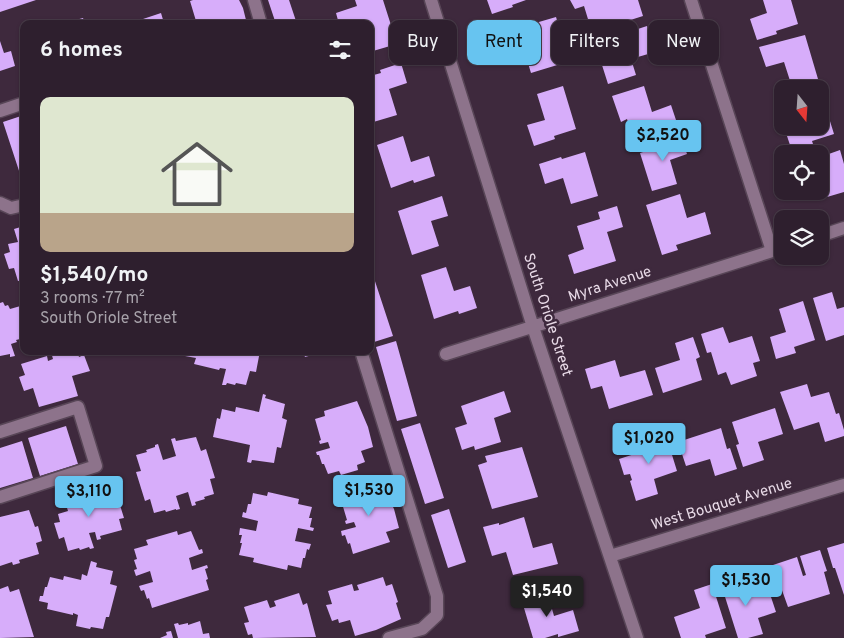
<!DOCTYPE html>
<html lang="en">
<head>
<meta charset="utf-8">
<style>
  body { margin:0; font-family:Overpass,sans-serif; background:#362736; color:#f1f3f6; height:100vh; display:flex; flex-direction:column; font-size:19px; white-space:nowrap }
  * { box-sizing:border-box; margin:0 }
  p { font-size:16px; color:#a7a2aa }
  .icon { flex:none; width:28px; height:28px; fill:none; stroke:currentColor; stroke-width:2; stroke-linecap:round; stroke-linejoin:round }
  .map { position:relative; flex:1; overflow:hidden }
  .drawer { position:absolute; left:20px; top:20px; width:354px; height:335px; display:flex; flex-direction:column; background:#2e1f2e; border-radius:10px; box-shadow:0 1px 4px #0004,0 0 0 1px #493d4a }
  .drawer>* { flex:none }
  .banner { position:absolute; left:389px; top:20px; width:380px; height:45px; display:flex; gap:10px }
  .needle { width:32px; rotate:163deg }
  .controls { position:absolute; left:774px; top:80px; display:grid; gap:10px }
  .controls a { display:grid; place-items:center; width:55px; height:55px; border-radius:10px; background:#2e1f2e; box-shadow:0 1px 4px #0004,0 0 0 1px #493d4a; font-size:25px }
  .price { position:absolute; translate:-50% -42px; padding:0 11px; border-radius:5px; background:#67c4f0; color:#111; font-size:16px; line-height:32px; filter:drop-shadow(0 1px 2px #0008) }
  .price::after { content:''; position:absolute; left:50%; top:30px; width:15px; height:11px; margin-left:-8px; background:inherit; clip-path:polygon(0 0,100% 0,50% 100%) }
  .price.selected { background:#222; color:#fff }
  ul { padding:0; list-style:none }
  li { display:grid; align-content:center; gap:10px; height:265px; padding:0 20px }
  li span { display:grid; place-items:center; height:155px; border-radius:10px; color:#555 }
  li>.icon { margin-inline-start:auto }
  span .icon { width:90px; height:90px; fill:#fffc; stroke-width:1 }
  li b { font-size:21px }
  h2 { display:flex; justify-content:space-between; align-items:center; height:60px; padding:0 20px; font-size:21px }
  .pill { padding:0 18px; border-radius:10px; background:#2e1f2e; box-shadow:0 1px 4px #0004,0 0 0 1px #493d4a; font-size:18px; line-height:45px }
  .pill.selected { background:#67c4f0; color:#111 }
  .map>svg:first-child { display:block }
</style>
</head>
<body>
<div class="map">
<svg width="844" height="638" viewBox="0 0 844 638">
  <rect width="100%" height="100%" fill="#3e293d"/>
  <path fill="#d7adfa" d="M0 0H36L0 12Z
    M193 0H239L243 8 247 24H195L194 21H196L190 1Z
    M268 0H289L297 24H276Z
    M355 0H383L397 44 373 51V49L370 50V24H339L336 13 357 6Z
    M487 0H526L512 5 513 7 492 14Z
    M570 0H638L643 16 621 23 620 20 591 29 584 6 575 9Z
    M763 0H791L798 24 776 31 777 34 757 40 750 19 767 13Z
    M161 13 164 23 169 21V24H128Z
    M556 17 564 43 571 41 577 59 531 73 523 47 504 53 498 34Z
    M83 18 85 24H65V23Z
    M647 26 655 52 631 59 636 75 608 84 595 43Z
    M805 35 818 79 792 87 784 62 766 67 759 47Z
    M0 41 4 53 11 51 15 66 0 71Z
    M401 63 407 83 389 89 397 115 370 123V76L381 73 380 70Z
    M563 86 576 129 554 136 555 139 534 146 527 125 545 120 537 94Z
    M644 86 652 112 671 105 678 126 656 133 655 129 632 136 627 119 621 122 612 96Z
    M820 89 834 134 812 141 813 144 792 151 785 130 797 126H820Z
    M24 115V183H23L3 122Z
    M680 133 687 154 670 160 677 184 652 191 640 153 662 146 659 139Z
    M403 136 411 162 429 156 435 176 414 183 413 180 391 188 377 145Z
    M824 147 826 155 840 150 844 164V192L827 197 820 175V154H802L801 151 811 148 812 152Z
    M585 152 598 196 571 204 563 178 545 184 539 164 561 157 562 159Z
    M680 194 687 218 705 212 711 234 676 245 678 250 662 255 646 205Z
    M442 196 448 216 431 221 439 246 412 255 398 211Z
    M617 206 623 227 607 232 616 261 574 274 568 255 584 249 577 226 600 219 598 212Z
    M24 226V280L18 281 14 268 9 269 4 254 10 252 8 244 18 242 14 229Z
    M370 266 393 336 374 342 370 330Z
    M446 267 454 291 470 286 477 308 459 314 458 311 434 319 421 275Z
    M832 292 837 309 844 307V335L826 341 813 298Z
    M803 301 815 340 794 347 796 353 776 359 770 337 786 332 779 309Z
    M3 302 5 306 8 305 10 309 24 305V338L16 340 17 342 11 344 15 356 10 357V354L0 356V303Z
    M723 327 729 343 752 336 760 361 753 363 757 376 731 385 726 372 718 375 711 352 707 353 701 334Z
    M693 337 700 357 696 359 702 380 663 393 655 368 680 360 675 343Z
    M396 341 417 416 397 421 376 347Z
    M54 351H77L79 357 84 355 90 371 72 376 78 396 39 407 33 388 24 391 19 377 25 375 21 364 47 356 48 361 53 359 51 352Z
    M186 351 189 352 260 351 256 372 250 371 246 385 236 383 235 385 227 383 226 385H222L226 369 220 368 219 370 194 364 196 358 185 356Z
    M293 351H323V352L305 357 303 352 294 355Z
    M615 360 620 377 645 370 653 395 609 409 602 386 591 389 585 369Z
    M807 384 811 397 829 392 836 414 839 413 844 430V436L825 442 819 422 794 430 780 392Z
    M504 391 511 412 494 418 501 442 475 450 474 446 462 450 455 428 467 424 461 406Z
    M263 394 266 395 265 398 285 404 282 418 287 420 281 448 277 447 274 463 252 460 251 463 247 462 250 445 213 437 217 418 220 419 222 409 235 412 236 407 259 412Z
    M357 401 368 427 373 447 361 451 365 462 357 465 358 470 341 475 339 471 328 474 324 464H322L319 455H317L316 452 330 448 328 442 320 444 319 441 321 440 315 419 325 416 324 411Z
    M775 408 783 434 758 442 764 460 743 467 736 445 739 444 732 422Z
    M420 423 444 498 425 504 401 429Z
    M66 426 78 464 40 476 28 438Z
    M721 428 727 449 730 448 737 469 715 476 710 459 686 466 678 442Z
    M664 429 677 471 654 479 658 494 636 501 630 481 632 480 630 474 624 475 619 459 650 449 645 435Z
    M196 437 201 451 206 449 215 478 210 479 214 494 204 497 205 499 195 502 196 505 192 506 188 492 176 496 180 509 176 510V509L166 512 165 510 154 513 150 499 145 501 136 472 141 471 136 455 147 452 146 450 155 447V445L158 444 163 460 176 456 171 439 175 438 176 441Z
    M22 441 33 478 0 488V448Z
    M522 447 538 497 492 509 478 465 487 462 485 456Z
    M383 481 385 491 394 509 399 528 386 532 390 542 353 554 350 543 348 544 345 535 342 536 341 531 356 527 354 522 346 524 345 521 347 520 341 500 351 497 349 490Z
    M112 486 117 503 119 502 124 518 119 519 122 530 100 536 101 539 97 540 95 532 89 533 94 548 90 549 89 547 80 550 79 548 68 551 64 537 59 539 54 523 60 522 58 514 68 511 64 498 84 491Z
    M268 492 299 499 298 504 312 507 309 518H312L310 527 314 528 313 531 298 528 295 541 311 544 309 550 307 549 305 558H303L301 568 288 565 287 570 253 562 254 558 239 555 242 543H240L242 535H239L240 528 256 531 258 521 242 517 243 512 246 513 248 504H251L253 493 267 496Z
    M449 509 466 562 448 568 431 515Z
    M29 510 35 527 38 526 42 541 36 543 39 554 19 560 20 563 13 565 12 562 0 566V517Z
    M524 517 533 548 552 543 558 564 513 575 506 552 492 556 483 527 499 523V525Z
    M177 531 178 535 191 531 199 550 202 549 203 553 189 558 192 570 207 565 208 568 205 569 208 579 206 580 209 590 152 608 149 598 147 599 144 590 141 591 139 586 153 582 150 571 136 576 134 570 137 569 134 560 137 559 134 549 148 545 146 540Z
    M844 543V595L835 568H833L827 548Z
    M820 550 827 571 824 572 830 594 788 607 773 565 797 557 803 576 806 575 800 556Z
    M91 561 97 563 96 567 113 571 110 584 117 586 109 617H106L103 629 91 627 90 629 76 626 78 615 73 613V615L47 609 48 603 39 601 40 596H43L45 587H47L50 577 63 580 64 576 81 580 82 574 87 576Z
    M744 574 752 597 769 591 776 612 758 618 763 634 748 638H738L720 581Z
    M383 577 386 586 392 584 398 602 396 603 401 619 376 630 355 636 350 620 339 623 338 619 332 621 326 605 332 604 328 591 352 584 354 591 359 590 357 585Z
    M712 584 726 628 705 635 706 638H681L674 617 700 608 694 590Z
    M8 586 10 592 19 589 34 637 0 638V589Z
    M547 591 554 616 573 610 579 631 558 637V634L545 638H533L521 598Z
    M299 593 303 605 307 603 316 637 253 638 252 634 248 635 244 623 249 622 244 607 267 600 270 608 276 606 274 601Z
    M200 621 203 634 209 633 210 638H178L174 624 178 623 179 625 188 623V625Z
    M171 631 173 638H160L167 635 166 632Z"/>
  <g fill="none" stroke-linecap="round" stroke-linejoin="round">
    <defs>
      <path id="street" d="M254 0 261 24
        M431 0 533 327 637 638
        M691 0 772 251
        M0 111 24 103
        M0 203 11 208 24 205
        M820 236 844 228
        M361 351 437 596V615L422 629 389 638
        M446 354 782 248
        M0 432 78 407 96 466 0 497
        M610 556 844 485"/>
    </defs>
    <use href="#street" stroke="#584657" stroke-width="15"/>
    <use href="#street" stroke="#8d738b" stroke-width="12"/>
  </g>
  <g text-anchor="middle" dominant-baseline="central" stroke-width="5" stroke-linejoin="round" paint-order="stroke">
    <g font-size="15" fill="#e9dbe8" stroke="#3e293d">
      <text transform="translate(610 285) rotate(-18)">Myra Avenue</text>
      <text transform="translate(547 315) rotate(72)">South Oriole Street</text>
      <text transform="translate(722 505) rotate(-17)">West Bouquet Avenue</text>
    </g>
  </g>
</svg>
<div class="controls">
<a><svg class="needle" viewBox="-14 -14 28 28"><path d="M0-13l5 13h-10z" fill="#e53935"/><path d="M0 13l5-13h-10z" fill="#a7a2aa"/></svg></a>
<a><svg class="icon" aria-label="locate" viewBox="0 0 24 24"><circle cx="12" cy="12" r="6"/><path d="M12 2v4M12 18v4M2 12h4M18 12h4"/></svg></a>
<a><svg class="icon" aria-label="layers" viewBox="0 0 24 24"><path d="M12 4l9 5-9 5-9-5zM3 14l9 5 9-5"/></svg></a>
</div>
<b class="price" style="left:663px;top:162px">$2,520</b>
<b class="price" style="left:649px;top:465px">$1,020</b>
<b class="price" style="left:369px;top:517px">$1,530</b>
<b class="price" style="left:89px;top:518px">$3,110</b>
<b class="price" style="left:746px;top:607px">$1,530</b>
<b class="price selected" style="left:547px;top:618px">$1,540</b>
<div class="banner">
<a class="pill">Buy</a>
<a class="pill selected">Rent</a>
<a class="pill">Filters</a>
<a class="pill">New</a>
</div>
<section class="drawer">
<h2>6 homes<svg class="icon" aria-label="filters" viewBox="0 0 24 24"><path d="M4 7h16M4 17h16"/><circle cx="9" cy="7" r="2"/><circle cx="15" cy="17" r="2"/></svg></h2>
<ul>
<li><span style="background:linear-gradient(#dfe7d0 75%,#b9a48a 0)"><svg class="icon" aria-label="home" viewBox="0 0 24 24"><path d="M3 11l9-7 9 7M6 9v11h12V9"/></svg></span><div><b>$1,540/mo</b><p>3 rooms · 77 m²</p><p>South Oriole Street</p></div></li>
</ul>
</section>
</div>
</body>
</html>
